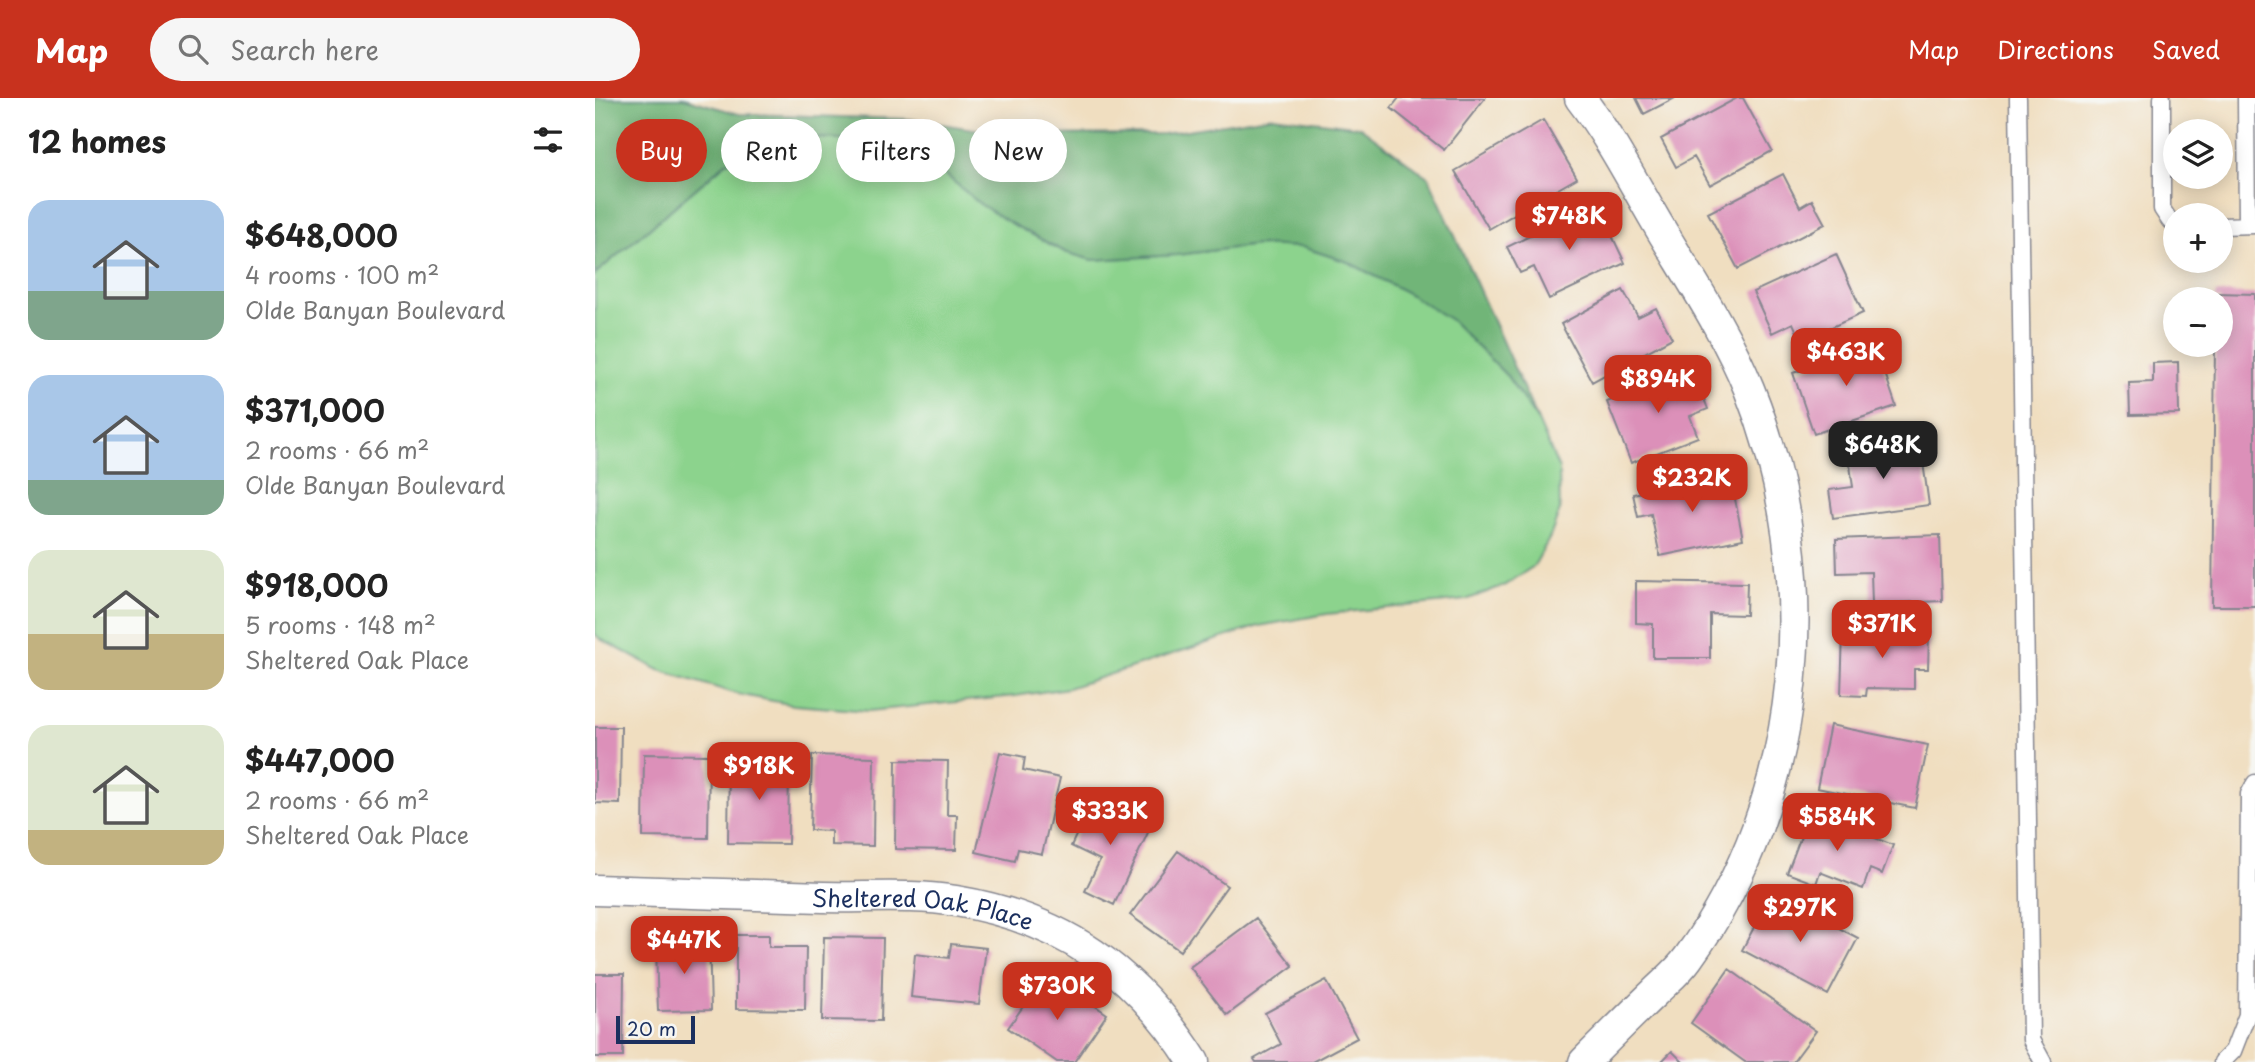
<!DOCTYPE html>
<html lang="en">
<head>
<meta charset="utf-8">
<style>
  body { margin:0; font-family:"Playpen Sans",sans-serif; background:#f6f6f6; color:#222; height:100vh; display:flex; flex-direction:column; font-size:26px; white-space:nowrap }
  * { box-sizing:border-box; margin:0 }
  p { font-size:23px; color:#767676 }
  .icon { flex:none; width:38px; height:38px; fill:none; stroke:currentColor; stroke-width:2; stroke-linecap:round; stroke-linejoin:round }
  .map { position:relative; flex:1; overflow:hidden }
  .side { display:flex; flex-direction:column; background:#fff; width:595px }
  .side>* { flex:none }
  .guide { position:absolute; left:21px; top:21px; width:665px; height:63px; display:flex; gap:14px }
  .tools { position:absolute; left:1568px; top:21px; display:grid; gap:14px }
  .tools a { display:grid; place-items:center; width:70px; height:70px; border-radius:50%; background:#fff; box-shadow:0 4px 18px #0003; font-size:35px }
  .scale { position:absolute; left:21px; bottom:18px; width:79px; box-sizing:border-box; padding-left:7px; border:4px solid #1b2f5e; border-top:0; font-size:19px; line-height:24px; white-space:nowrap; color:#1b2f5e; -webkit-text-stroke:5px #f6f6f2; paint-order:stroke }
  .price { position:absolute; translate:-50% -60px; padding:0 16px; border-radius:14px; background:#c8321e; color:#fff; font-size:23px; line-height:46px; filter:drop-shadow(0 2px 4px #0008) }
  .price::after { content:''; position:absolute; left:50%; top:42px; width:21px; height:16px; margin-left:-10px; background:inherit; clip-path:polygon(0 0,100% 0,50% 100%) }
  .price.active { background:#222; color:#fff }
  ul { padding:0; list-style:none }
  li { display:flex; align-items:center; gap:21px; height:175px; padding:0 28px }
  li span { display:grid; place-items:center; flex:none; width:196px; height:140px; border-radius:21px; color:#555 }
  li>.icon { margin-inline-start:auto }
  span .icon { width:84px; height:84px; fill:#fffc; stroke-width:1 }
  li b { font-size:30px }
  h2 { display:flex; justify-content:space-between; align-items:center; height:84px; padding:0 28px; font-size:30px }
  .chip { padding:0 24px; border-radius:32px; background:#fff; box-shadow:0 4px 18px #0003; font-size:24px; line-height:63px }
  .chip.active { background:#c8321e; color:#fff }
  header { display:flex; align-items:center; gap:42px; box-sizing:border-box; height:98px; padding:0 35px; background:#c8321e; color:#fff }
  header strong { font-size:33px }
  nav { display:flex; gap:38px; margin-inline-start:auto; font-size:24px }
  .search { width:490px; height:63px; background:#f6f6f6; display:flex; align-items:center; gap:18px; box-sizing:border-box; padding:0 24px; border-radius:38px; color:#767676; font-size:26px }
  main { display:flex; flex:1; min-height:0 }
  .map>svg:first-child { display:block }
</style>
</head>
<body>
<header>
<strong>Map</strong>
<div class="search"><svg class="icon" aria-label="search" viewBox="0 0 24 24"><circle cx="10" cy="10" r="6"/><path d="M15 15l6 6"/></svg>Search here</div>
<nav><a>Map</a><a>Directions</a><a>Saved</a></nav>
</header>
<main>
<section class="side">
<h2>12 homes<svg class="icon" aria-label="filters" viewBox="0 0 24 24"><path d="M4 7h16M4 17h16"/><circle cx="9" cy="7" r="2"/><circle cx="15" cy="17" r="2"/></svg></h2>
<ul>
<li><span style="background:linear-gradient(#a9c7e8 65%,#7fa58c 0)"><svg class="icon" aria-label="home" viewBox="0 0 24 24"><path d="M3 11l9-7 9 7M6 9v11h12V9"/></svg></span><div><b>$648,000</b><p>4 rooms · 100 m²</p><p>Olde Banyan Boulevard</p></div></li>
<li><span style="background:linear-gradient(#a9c7e8 75%,#7fa58c 0)"><svg class="icon" aria-label="home" viewBox="0 0 24 24"><path d="M3 11l9-7 9 7M6 9v11h12V9"/></svg></span><div><b>$371,000</b><p>2 rooms · 66 m²</p><p>Olde Banyan Boulevard</p></div></li>
<li><span style="background:linear-gradient(#dfe7d0 60%,#c2b280 0)"><svg class="icon" aria-label="home" viewBox="0 0 24 24"><path d="M3 11l9-7 9 7M6 9v11h12V9"/></svg></span><div><b>$918,000</b><p>5 rooms · 148 m²</p><p>Sheltered Oak Place</p></div></li>
<li><span style="background:linear-gradient(#dfe7d0 75%,#c2b280 0)"><svg class="icon" aria-label="home" viewBox="0 0 24 24"><path d="M3 11l9-7 9 7M6 9v11h12V9"/></svg></span><div><b>$447,000</b><p>2 rooms · 66 m²</p><p>Sheltered Oak Place</p></div></li>
</ul>
</section>
<div class="map">
<svg width="1660" height="964" viewBox="0 0 1660 964">
  <rect width="100%" height="100%" fill="#f6f6f2"/>
  <filter id="ink" filterUnits="userSpaceOnUse"><feTurbulence type="fractalNoise" baseFrequency=".0143" numOctaves="2"/><feDisplacementMap in="SourceGraphic" scale="14" xChannelSelector="R" yChannelSelector="G"/><feConvolveMatrix kernelMatrix="1 2 1 2 8 2 1 2 1" color-interpolation-filters="sRGB"/></filter>
  <filter id="wash" filterUnits="userSpaceOnUse"><feTurbulence type="fractalNoise" baseFrequency=".00686" numOctaves="4" result="noise"/><feDisplacementMap in="SourceGraphic" scale="28" xChannelSelector="R" yChannelSelector="G"/><feGaussianBlur stdDeviation="1.57" result="paint"/><feColorMatrix in="noise" values="0 0 0 0 0 0 0 0 0 0 0 0 0 0 0 0 0 1.4 0 .05"/><feComposite in="paint" operator="in"/></filter>
  <g filter="url(#wash)">
    <rect width="100%" height="100%" fill="#f0dec0"/>
    <path fill="#8cd38d" stroke="#548176" stroke-width="2" d="M223 40 265 42 331 60 385 106 417 126 470 154 497 162 582 157 662 147 707 149 753 164 811 194 856 222 912 278 943 323 964 371 965 412 955 439 939 468 910 487 871 502 732 516 664 528 473 590 420 598 274 613 199 607 142 596 64 572 5 541 0 536V176L132 64 178 48Z"/>
    <path fill="#71b578" stroke="#46726b" stroke-width="2" d="M0 0H89L144 16 313 21 417 37 568 36 678 18 765 29 834 80 943 323 912 278 856 222 811 194 753 164 707 149 662 147 582 157 497 162 470 154 417 126 385 106 331 60 265 42 223 40 178 48 132 64 0 176Z"/>
    <g id="blocks">
      <path fill="#dc90b9" d="M804 0H890L849 52 796 10Z
        M1041 0H1080L1049 16Z
        M1142 0H1148L1177 53 1115 87 1099 59 1081 69 1066 41Z
        M948 22 982 80 894 131 860 73Z
        M1188 76 1205 109 1217 102 1230 126 1143 171 1113 115Z
        M1002 106 1030 165 954 201 939 169 925 175 912 149Z
        M1241 156 1268 215 1206 243 1198 225 1177 235 1158 194Z
        M1028 192 1043 219 1061 210 1077 240 997 284 966 226Z
        M1621 195 1660 196V508H1617L1620 247H1626V201H1621Z
        M1291 244 1298 265 1288 269 1301 308 1219 336 1198 275Z
        M1583 264 1584 316 1535 317 1534 285 1558 284V265Z
        M1097 271 1113 311 1095 318 1103 339 1036 365 1012 304Z
        M1325 343 1334 407 1238 420 1234 392 1258 389 1253 353Z
        M1135 376 1148 441 1065 458 1056 416 1043 419 1038 396Z
        M1345 437 1347 503 1277 506 1276 474 1242 475 1241 441Z
        M1041 483 1152 485 1151 517 1115 516V560H1058V526L1041 525Z
        M1248 533 1334 535 1333 571H1319V591L1272 590 1271 598 1246 597Z
        M1235 627 1333 647 1320 710 1222 690Z
        M0 629H26L25 706 0 705Z
        M405 654 430 659 428 672 465 680 447 756 423 751 420 763 381 754Z
        M49 656 114 657 113 740 48 739Z
        M217 657 279 659 278 748 236 747V733L215 732Z
        M134 662 194 663 193 746 133 745Z
        M301 662 353 663 352 717H362L361 752 300 751Z
        M499 699 557 726 519 807 490 793 505 762 476 748Z
        M1215 715 1298 747 1287 776 1275 771 1268 791 1225 774 1221 786 1192 775Z
        M583 753 632 788 585 853 535 817Z
        M1177 795 1263 840 1233 897 1147 852Z
        M661 820 698 868 632 917 595 869Z
        M141 837H174V849H211L210 912 141 911Z
        M114 839 116 912 63 913 61 848 88 847V840Z
        M229 839 288 840 286 923 227 922Z
        M356 846 391 850 384 906 316 899 320 856 354 860Z
        M1134 871 1221 933 1198 964H1150L1096 925Z
        M0 876H29L28 959H0Z
        M448 880 477 901 481 895 512 916 479 964H462L413 930Z
        M731 882 762 940 717 964H661L659 961 686 946 670 915Z
        M1077 953 1088 964H1066Z"/>
    </g>
  </g>
  <g filter="url(#ink)">
    <use href="#blocks" fill-opacity="0" stroke="#86868f" stroke-width="2"/>
    <g fill="none" stroke-linecap="round" stroke-linejoin="round">
      <defs>
        <path id="lane" d="M1423 0 1436 942 1448 964
          M1567 0V111L1575 123 1580 125
          M1651 0 1652 127
          M1626 128 1660 127
          M1627 964 1638 953 1652 917 1654 696 1660 685"/>
        <g id="street">
          <path d="M985 0C1016 40 1039 86 1065 130 1096 182 1131 234 1154 291 1228 475 1211 698 1093 860 1084 873 1070 884 1059 895 1035 918 1012 941 989 964"/>
          <path id="s1" d="M0 792C76 795 152 797 228 799 271 800 319 796 361 803 469 821 541 873 599 964"/>
        </g>
      </defs>
      <use href="#lane" stroke="#86868f" stroke-width="19"/>
      <use href="#street" stroke="#86868f" stroke-width="33"/>
      <use href="#lane" stroke="#fff" stroke-width="16"/>
      <use href="#street" stroke="#fff" stroke-width="30"/>
    </g>
  </g>
  <g text-anchor="middle" dominant-baseline="central" stroke-width="5" stroke-linejoin="round" paint-order="stroke">
    <g font-size="23" fill="#1b2f5e" stroke="#f6f6f2">
      <text stroke="none"><textPath href="#s1" startOffset="329">Sheltered Oak Place</textPath></text>
    </g>
  </g>
</svg>
<div class="tools">
<a><svg class="icon" aria-label="layers" viewBox="0 0 24 24"><path d="M12 4l9 5-9 5-9-5zM3 14l9 5 9-5"/></svg></a>
<a>+</a>
<a>−</a>
</div>
<div class="scale">20 m</div>
<b class="price" style="left:974px;top:154px">$748K</b>
<b class="price" style="left:1251px;top:290px">$463K</b>
<b class="price" style="left:1063px;top:317px">$894K</b>
<b class="price active" style="left:1288px;top:383px">$648K</b>
<b class="price" style="left:1097px;top:416px">$232K</b>
<b class="price" style="left:1287px;top:562px">$371K</b>
<b class="price" style="left:164px;top:704px">$918K</b>
<b class="price" style="left:515px;top:749px">$333K</b>
<b class="price" style="left:1242px;top:755px">$584K</b>
<b class="price" style="left:1205px;top:846px">$297K</b>
<b class="price" style="left:89px;top:878px">$447K</b>
<b class="price" style="left:462px;top:924px">$730K</b>
<div class="guide">
<a class="chip active">Buy</a>
<a class="chip">Rent</a>
<a class="chip">Filters</a>
<a class="chip">New</a>
</div>
</div>
</main>
</body>
</html>
